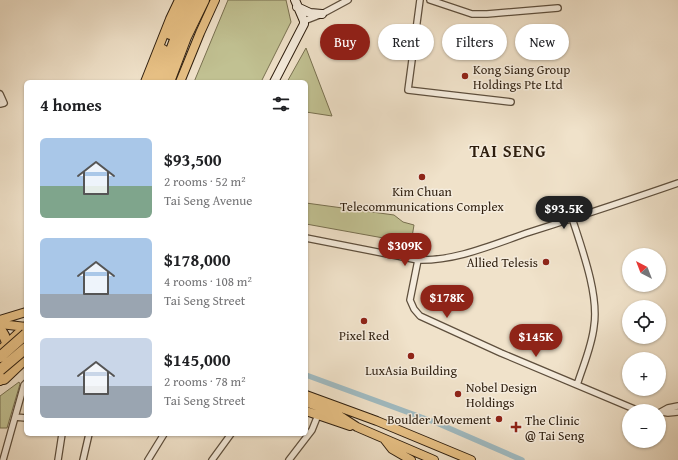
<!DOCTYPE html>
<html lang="en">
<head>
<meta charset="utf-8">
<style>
  body { margin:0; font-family:"Gentium Book Plus",serif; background:#f6f6f6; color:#202124; height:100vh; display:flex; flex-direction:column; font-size:15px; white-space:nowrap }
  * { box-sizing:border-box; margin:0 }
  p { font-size:13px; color:#757577 }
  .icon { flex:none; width:22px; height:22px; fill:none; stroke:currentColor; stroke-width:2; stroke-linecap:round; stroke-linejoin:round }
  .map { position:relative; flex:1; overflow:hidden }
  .panel { position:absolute; left:24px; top:80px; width:284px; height:356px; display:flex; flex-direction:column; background:#fff; border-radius:6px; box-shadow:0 1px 3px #0004 }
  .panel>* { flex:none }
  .top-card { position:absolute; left:320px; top:24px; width:298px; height:36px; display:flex; gap:8px }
  .needle { width:26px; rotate:318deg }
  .controls { position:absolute; left:622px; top:248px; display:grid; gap:8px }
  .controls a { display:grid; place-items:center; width:44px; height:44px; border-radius:50%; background:#fff; box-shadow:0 1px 3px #0004; font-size:20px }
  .price { position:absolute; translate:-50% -34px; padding:0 9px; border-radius:14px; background:#8f2418; color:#fff; font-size:13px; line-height:26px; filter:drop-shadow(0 1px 2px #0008) }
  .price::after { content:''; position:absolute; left:50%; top:24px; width:12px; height:9px; margin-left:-6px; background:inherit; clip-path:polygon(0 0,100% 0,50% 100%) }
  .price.selected { background:#222; color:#fff }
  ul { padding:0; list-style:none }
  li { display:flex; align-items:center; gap:12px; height:100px; padding:0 16px }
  li span { display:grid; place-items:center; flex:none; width:112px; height:80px; border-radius:6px; color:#555 }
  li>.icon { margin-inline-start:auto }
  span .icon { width:48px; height:48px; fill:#fffc; stroke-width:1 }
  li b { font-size:17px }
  h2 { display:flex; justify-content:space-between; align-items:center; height:48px; padding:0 16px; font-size:17px }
  .tag { padding:0 14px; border-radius:18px; background:#fff; box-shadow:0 1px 3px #0004; font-size:14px; line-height:36px }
  .tag.selected { background:#8f2418; color:#fff }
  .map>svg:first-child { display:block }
</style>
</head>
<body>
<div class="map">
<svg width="678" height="460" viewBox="0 0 678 460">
  <rect width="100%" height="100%" fill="#f0e2ca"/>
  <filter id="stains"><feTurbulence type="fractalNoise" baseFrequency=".005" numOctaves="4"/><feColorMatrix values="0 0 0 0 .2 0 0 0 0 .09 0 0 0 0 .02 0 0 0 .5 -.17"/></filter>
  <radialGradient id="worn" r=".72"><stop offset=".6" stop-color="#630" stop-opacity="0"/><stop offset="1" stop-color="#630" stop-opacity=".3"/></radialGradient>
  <path fill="#c1c192" stroke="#787050" d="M228 0H286L291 22 261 82H194Z
    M306 48 332 116 306 112V82H287Z
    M306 203 394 215 403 222 414 225 411 243 306 224Z
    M19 382 20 384 7 428H0V396Z"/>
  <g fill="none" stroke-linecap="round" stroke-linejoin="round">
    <path stroke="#a0bbc2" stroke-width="5.5" d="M306 375 437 423 522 460"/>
    <defs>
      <path id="street" d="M420 0 408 90 511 102
        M430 0 472 14H487L558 8
        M304 21 322 14 348 0
        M0 94 4 103 0 104
        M572 218C582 249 599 295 594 326 592 346 583 366 577 385
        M306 238 418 260C457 261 494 244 530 232 580 216 629 200 678 183
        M418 260 410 300 414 309 420 316 501 353 639 411
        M662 412 668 413 678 412
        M659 413 668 408 678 406
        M15 417 26 418
        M3 460 24 385 26 383
        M58 460 62 434
        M83 460 89 434
        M148 460 164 434
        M212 460 231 434
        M289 460 312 430 318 415"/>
      <path id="secondary" d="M297 7 310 13 322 14
        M274 82 304 24V21L295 0"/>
      <path id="primary" d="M145 82 170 19 179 0
        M180 82 200 33 215 0
        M0 320 26 312
        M0 324 26 327
        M0 350 26 326
        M306 395 377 421 471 460
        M306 402 337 414 357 427 434 460
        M306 411 350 426
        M385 440 392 449 411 460"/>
      <path id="highway" d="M170 34 185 0
        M151 82 163 50
        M159 82 178 32 194 0
        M169 82 186 37 204 0
        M0 329C13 348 10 361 0 380
        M4 379 26 358"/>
    </defs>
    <use href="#street" stroke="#5e4f3d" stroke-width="8"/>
    <use href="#secondary" stroke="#2e1e0e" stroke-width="10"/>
    <use href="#primary" stroke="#2e1e0e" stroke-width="10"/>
    <use href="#highway" stroke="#2e1e0e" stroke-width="12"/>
    <use href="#street" stroke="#f5ecdd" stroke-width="5.5"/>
    <use href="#secondary" stroke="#f5ecdd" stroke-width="8"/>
    <use href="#primary" stroke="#e8c185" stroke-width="8"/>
    <use href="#highway" stroke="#e8c185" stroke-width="10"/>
    <defs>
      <path id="highway-bridge" d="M0 357 26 334
        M0 370 26 348"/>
    </defs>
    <use href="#highway-bridge" stroke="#2e1e0e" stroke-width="12" stroke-linecap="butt"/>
    <use href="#highway-bridge" stroke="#e8c185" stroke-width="10"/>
  </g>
  <g fill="#8f2418" stroke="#f5ecdd" stroke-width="1.5">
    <circle cx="465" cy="76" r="4"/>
    <circle cx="422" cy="177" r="4"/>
    <circle cx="546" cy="262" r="4"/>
    <circle cx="364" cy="321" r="4"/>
    <circle cx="411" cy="356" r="4"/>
    <circle cx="458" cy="394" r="4"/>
    <circle cx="499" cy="419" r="4"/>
    <path d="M514 421h4v4h4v4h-4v4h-4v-4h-4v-4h4z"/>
  </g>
  <g text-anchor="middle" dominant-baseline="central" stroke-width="3" stroke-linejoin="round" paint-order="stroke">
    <g font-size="13" fill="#2e1e0e" stroke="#f5ecdd" text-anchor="start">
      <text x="473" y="69">Kong Siang Group<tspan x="473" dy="15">Holdings Pte Ltd</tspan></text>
      <text x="422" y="191" text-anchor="middle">Kim Chuan<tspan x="422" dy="15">Telecommunications Complex</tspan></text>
      <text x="538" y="262" text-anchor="end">Allied Telesis</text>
      <text x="364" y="335" text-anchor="middle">Pixel Red</text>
      <text x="411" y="370" text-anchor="middle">LuxAsia Building</text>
      <text x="466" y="387">Nobel Design<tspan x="466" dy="15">Holdings</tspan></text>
      <text x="491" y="419" text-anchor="end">Boulder Movement</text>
      <text x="525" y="420">The Clinic<tspan x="525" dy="15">@ Tai Seng</tspan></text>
    </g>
    <g font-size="17" font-weight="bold" letter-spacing="1" fill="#2e1e0e" stroke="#f5ecdd">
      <text x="508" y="150">TAI SENG</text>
    </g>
  </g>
  <rect width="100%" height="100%" filter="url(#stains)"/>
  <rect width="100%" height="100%" fill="url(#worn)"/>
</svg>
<div class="controls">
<a><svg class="needle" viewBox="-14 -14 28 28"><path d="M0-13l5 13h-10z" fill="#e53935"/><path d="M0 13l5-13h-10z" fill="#757577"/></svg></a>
<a><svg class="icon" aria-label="locate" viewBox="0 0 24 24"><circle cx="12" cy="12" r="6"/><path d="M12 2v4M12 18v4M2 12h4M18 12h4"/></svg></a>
<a>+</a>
<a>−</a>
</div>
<b class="price selected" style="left:564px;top:230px">$93.5K</b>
<b class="price" style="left:405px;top:267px">$309K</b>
<b class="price" style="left:447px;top:319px">$178K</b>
<b class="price" style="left:536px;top:358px">$145K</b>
<div class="top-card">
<a class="tag selected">Buy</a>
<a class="tag">Rent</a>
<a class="tag">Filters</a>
<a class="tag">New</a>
</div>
<section class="panel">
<h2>4 homes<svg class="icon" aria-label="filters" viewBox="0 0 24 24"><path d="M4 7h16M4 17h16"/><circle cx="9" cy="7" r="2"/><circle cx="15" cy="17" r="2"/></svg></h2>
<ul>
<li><span style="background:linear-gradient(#a9c7e8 60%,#7fa58c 0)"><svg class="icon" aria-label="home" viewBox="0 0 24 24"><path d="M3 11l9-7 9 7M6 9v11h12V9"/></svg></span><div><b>$93,500</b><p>2 rooms · 52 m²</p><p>Tai Seng Avenue</p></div></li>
<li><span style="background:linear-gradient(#a9c7e8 70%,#9aa5b1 0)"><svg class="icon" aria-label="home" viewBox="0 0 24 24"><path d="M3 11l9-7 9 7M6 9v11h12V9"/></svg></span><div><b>$178,000</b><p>4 rooms · 108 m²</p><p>Tai Seng Street</p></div></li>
<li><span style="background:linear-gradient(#c9d6e8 60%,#9aa5b1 0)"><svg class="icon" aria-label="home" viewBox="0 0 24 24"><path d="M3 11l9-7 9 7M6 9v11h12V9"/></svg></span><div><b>$145,000</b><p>2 rooms · 78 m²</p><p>Tai Seng Street</p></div></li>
</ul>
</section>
</div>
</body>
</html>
